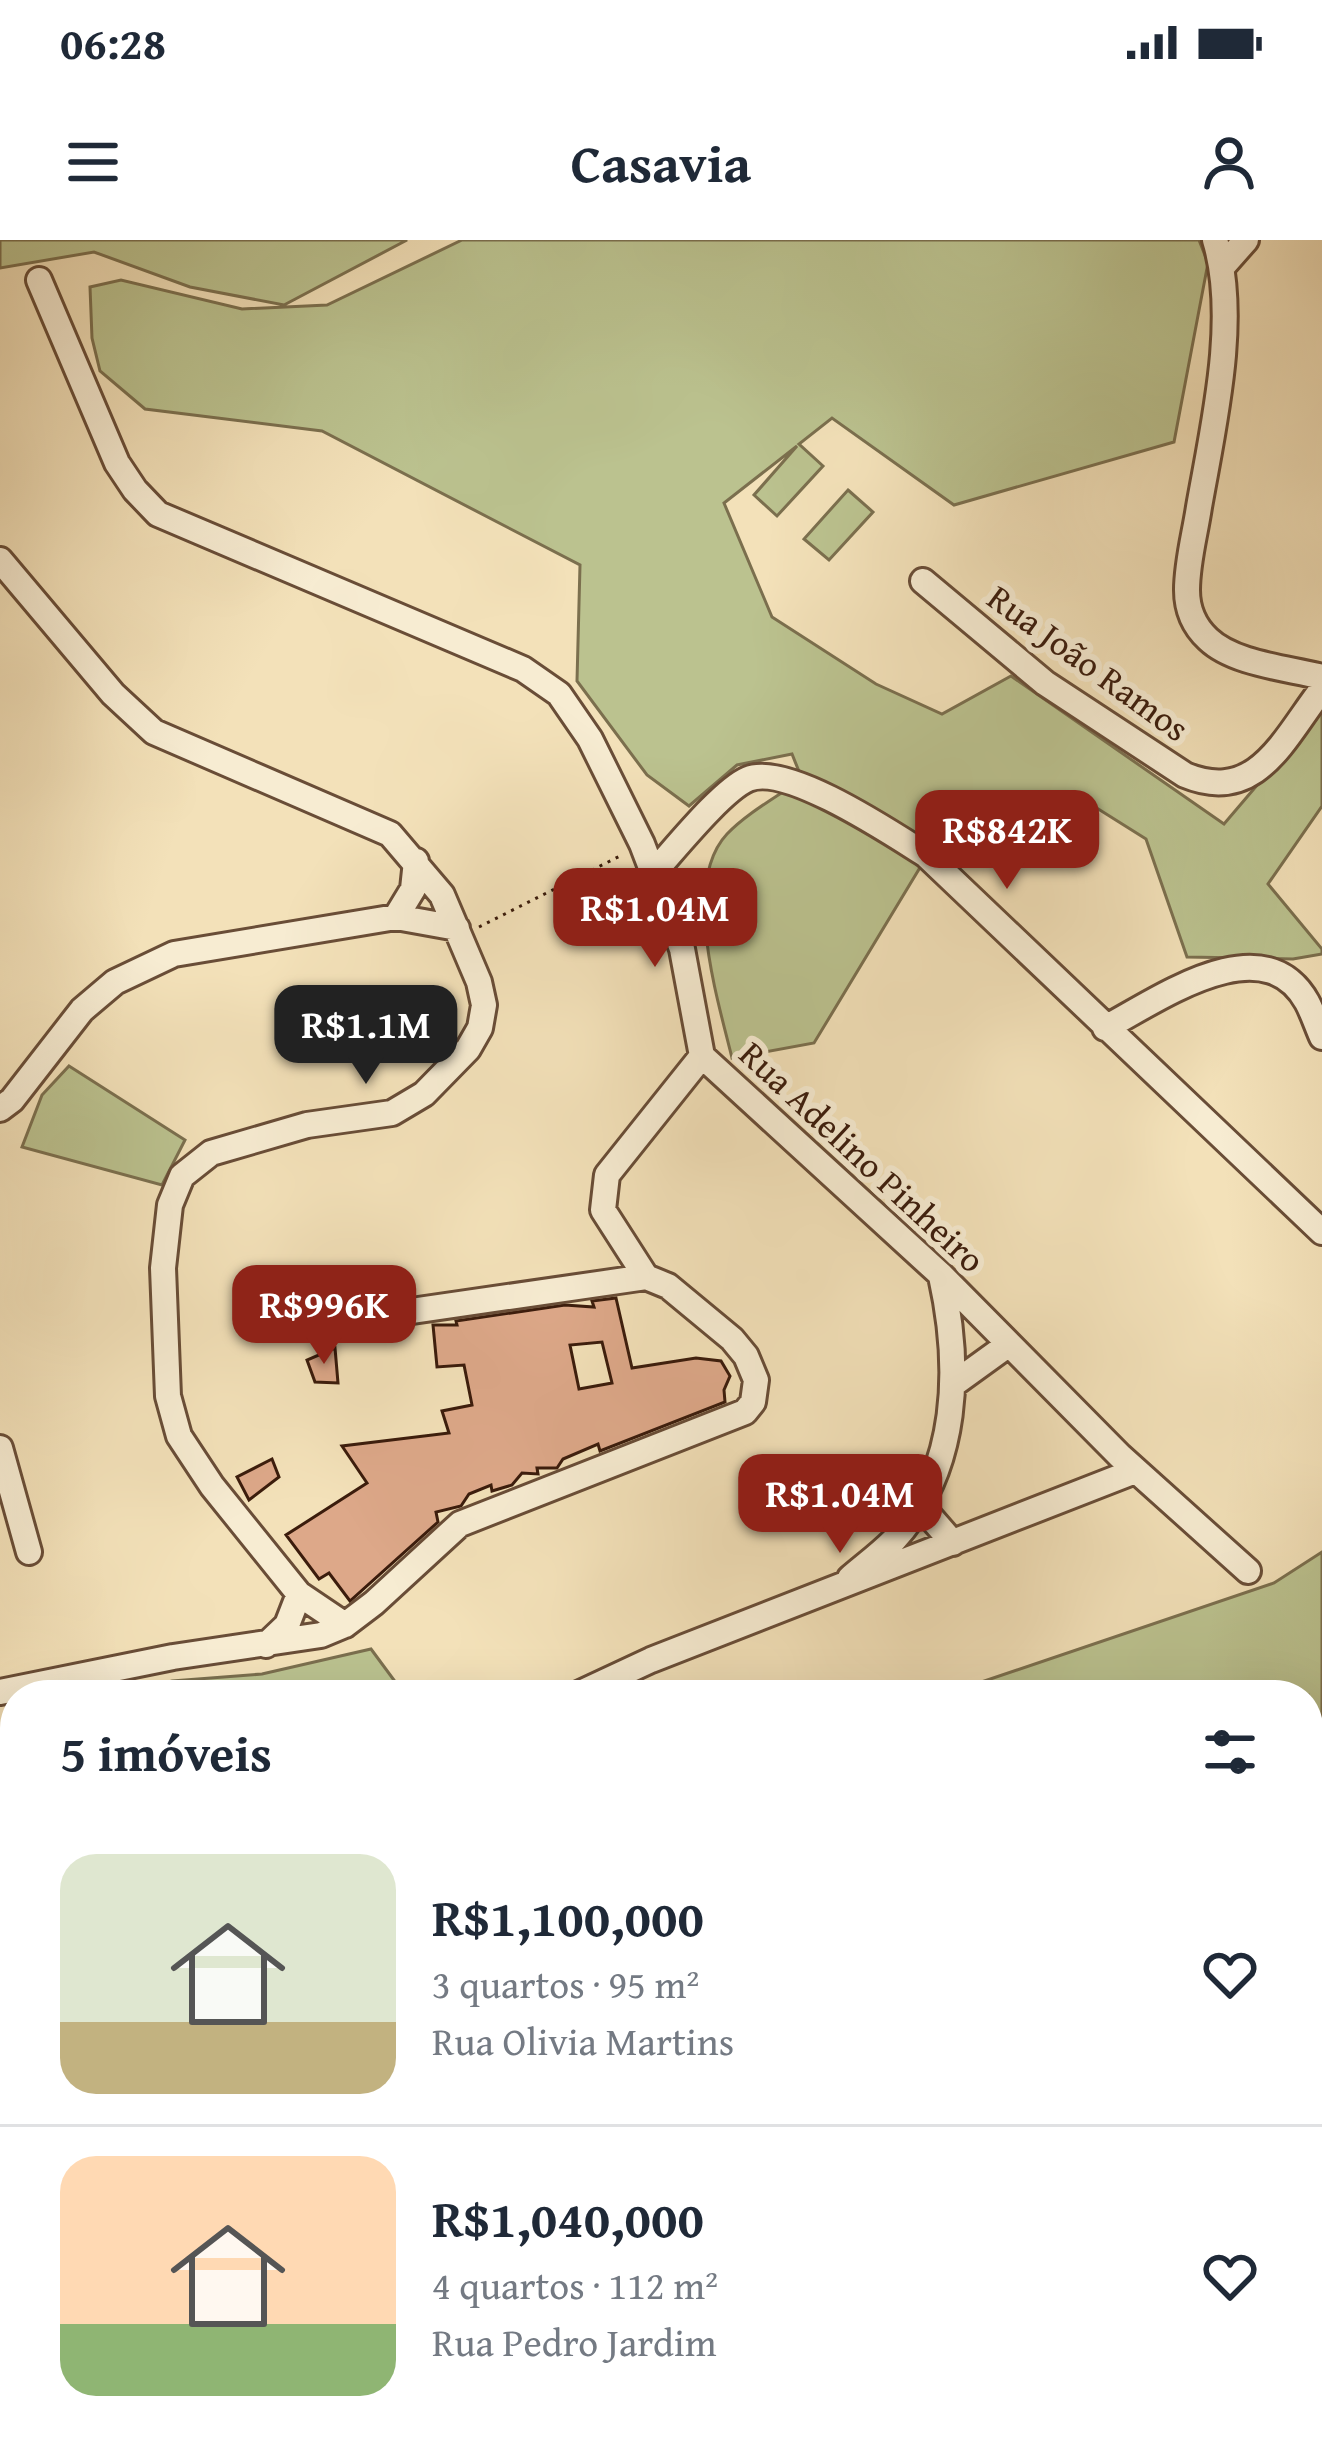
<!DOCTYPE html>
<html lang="pt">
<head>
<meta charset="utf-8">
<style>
  body { margin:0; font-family:"Gentium Book Plus",serif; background:#f6f6f7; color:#1f2937; height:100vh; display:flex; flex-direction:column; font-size:45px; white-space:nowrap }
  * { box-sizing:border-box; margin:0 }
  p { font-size:39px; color:#747a83 }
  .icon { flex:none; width:66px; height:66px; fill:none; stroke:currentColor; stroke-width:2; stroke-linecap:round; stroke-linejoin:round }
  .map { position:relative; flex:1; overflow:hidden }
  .sheet { position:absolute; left:0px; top:1440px; width:1323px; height:771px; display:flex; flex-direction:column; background:#fff; border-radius:48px 48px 0 0; box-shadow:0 12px 48px #0002 }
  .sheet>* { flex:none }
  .price { position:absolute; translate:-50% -102px; padding:0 27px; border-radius:24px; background:#8f2418; color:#fff; font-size:39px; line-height:78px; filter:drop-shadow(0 3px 6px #0008) }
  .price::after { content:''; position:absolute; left:50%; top:72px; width:36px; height:27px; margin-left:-18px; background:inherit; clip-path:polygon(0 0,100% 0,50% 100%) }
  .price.selected { background:#222; color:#fff }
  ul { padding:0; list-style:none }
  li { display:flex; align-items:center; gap:36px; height:300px; padding:0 60px }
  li+li { border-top:3px solid #e0e1e3 }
  li span { display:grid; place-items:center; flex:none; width:336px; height:240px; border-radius:36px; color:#555 }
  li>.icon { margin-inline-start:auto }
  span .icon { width:144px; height:144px; fill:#fffc; stroke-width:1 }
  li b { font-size:51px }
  h2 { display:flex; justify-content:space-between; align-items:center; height:144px; padding:0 60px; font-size:51px }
  .status { display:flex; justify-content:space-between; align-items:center; height:84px; padding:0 60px; background:#fff; direction:ltr }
  .status svg { height:33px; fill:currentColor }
  header { display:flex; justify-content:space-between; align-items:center; height:156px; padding:0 60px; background:#fff; font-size:54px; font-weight:700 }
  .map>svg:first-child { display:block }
</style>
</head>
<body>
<div class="status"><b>06:28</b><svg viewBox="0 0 49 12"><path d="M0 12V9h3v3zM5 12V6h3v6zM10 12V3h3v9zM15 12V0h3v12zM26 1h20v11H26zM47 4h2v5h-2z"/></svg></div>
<header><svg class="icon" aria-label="menu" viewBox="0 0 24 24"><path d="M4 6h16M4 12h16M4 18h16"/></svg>Casavia<svg class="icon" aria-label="person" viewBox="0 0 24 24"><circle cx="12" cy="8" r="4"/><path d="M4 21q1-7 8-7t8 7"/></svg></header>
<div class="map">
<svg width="1322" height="2209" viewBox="0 0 1322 2209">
  <rect width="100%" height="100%" fill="#f3e1b9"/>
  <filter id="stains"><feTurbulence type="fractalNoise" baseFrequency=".00167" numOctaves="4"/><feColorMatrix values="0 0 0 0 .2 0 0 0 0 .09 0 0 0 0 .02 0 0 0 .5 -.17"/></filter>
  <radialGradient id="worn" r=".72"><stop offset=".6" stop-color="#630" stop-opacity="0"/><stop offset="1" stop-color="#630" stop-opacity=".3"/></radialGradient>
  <path fill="#bbc28f" stroke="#7b6f4e" stroke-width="3" d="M0 0H407L284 65 190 47 94 12 0 28Z
    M462 0H1199L1208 23 1174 202 954 265 832 178 799 204 823 226 777 276 754 255 797 206 724 263 772 377 876 444 942 474 1011 436 1224 584 1322 469V566L1268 644 1322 709V714L1293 719 1187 717 1146 599 1076 555 953 573 814 803 732 818C718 760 681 643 727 594 747 573 778 556 802 539L792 514 737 525 689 566 647 535 577 441 580 325 322 191 145 169 100 131 92 98 90 47 121 40 242 69 327 65Z
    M848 250 873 272 829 320 804 299Z
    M69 826 185 900 162 945 22 907 42 855Z
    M1322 1312V1571L1308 1572V1455H943L1274 1343Z
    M371 1409 405 1455H120L172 1441 262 1434Z
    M0 1547 15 1550V1682L0 1683Z
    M0 2131 15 2153V2196H45L53 2209H0Z
    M93 2196H455L445 2209H107Z"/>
  <path fill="#dda889" stroke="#3b1c0c" stroke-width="3" fill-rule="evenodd" d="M616 1058 632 1128 696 1118 721 1121 730 1136 724 1150 725 1162 600 1211 598 1204 563 1219 557 1228H537L538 1234 522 1233 512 1245 492 1251 491 1245 469 1254 461 1266 436 1272 438 1282 350 1361 329 1333 319 1339 286 1295 367 1243 342 1206 449 1193 442 1171 472 1165 464 1125 437 1127 433 1085H457L456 1081 565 1065 594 1067 592 1061ZM602 1102 612 1143 579 1149 570 1105Z
    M335 1108 338 1143 315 1142 307 1120Z
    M272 1219 279 1237 249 1260 237 1237Z"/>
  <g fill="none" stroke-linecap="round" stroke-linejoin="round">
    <defs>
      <path id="minor" d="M1215 0C1239 79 1213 187 1199 267 1195 294 1187 322 1187 350 1187 369 1194 386 1208 399 1234 424 1288 428 1322 437
        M1223 26 1246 0
        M39 40 117 223 135 250 158 274 523 429 559 454 590 499 642 604 682 709 702 816 940 1034 1120 1216 1248 1331
        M0 320 113 454 154 492 390 594 442 655 479 742 484 765 480 788 468 809 424 854 392 873 307 885 211 913 182 936 170 965 163 1028 168 1156 179 1196 212 1246 299 1354 345 1385
        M923 341 1045 443 1185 535C1257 565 1284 498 1322 449
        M654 632C675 609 722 550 748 539 787 523 891 593 926 615L1322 992
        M396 677 457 688
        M1105 788C1158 760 1263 684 1307 762 1313 773 1317 786 1322 797
        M0 869 12 860 82 770 115 742 174 714 396 677 413 649 416 621
        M322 1084 646 1037
        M955 1143 1009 1104
        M0 1208 29 1312
        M920 1265 953 1303
        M850 1338C864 1326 880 1314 893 1301 960 1229 961 1126 941 1036
        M266 1405 287 1385 299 1354
        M0 1452 173 1417 321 1395 345 1385 374 1363 460 1284 745 1172 753 1162 756 1140 746 1116 732 1099 668 1046 646 1037 603 970 607 935 702 816
        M576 1455 651 1420 1135 1231
        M0 1773 15 1774"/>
    </defs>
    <use href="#minor" stroke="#694d37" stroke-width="30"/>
    <path stroke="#3b1c0c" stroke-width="3" stroke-dasharray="3 6" stroke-linecap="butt" d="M479 687 620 616"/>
    <use href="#minor" stroke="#f7ecd2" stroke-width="24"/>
  </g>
  <g text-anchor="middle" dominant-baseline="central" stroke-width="12" stroke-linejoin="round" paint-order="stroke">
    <g font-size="36" fill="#3b1c0c" stroke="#f7ecd2">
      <text transform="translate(1089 422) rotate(36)">Rua João Ramos</text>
      <text transform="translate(863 916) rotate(43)">Rua Adelino Pinheiro</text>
    </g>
  </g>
  <rect width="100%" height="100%" filter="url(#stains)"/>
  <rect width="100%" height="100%" fill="url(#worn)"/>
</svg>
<b class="price" style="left:1007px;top:652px">R$842K</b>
<b class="price" style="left:655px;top:730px">R$1.04M</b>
<b class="price selected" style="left:366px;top:847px">R$1.1M</b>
<b class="price" style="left:324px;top:1127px">R$996K</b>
<b class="price" style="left:840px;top:1316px">R$1.04M</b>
<section class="sheet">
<h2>5 imóveis<svg class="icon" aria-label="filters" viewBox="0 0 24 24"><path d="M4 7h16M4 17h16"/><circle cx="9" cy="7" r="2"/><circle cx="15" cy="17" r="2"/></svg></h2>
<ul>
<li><span style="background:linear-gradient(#dfe7d0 70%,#c2b280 0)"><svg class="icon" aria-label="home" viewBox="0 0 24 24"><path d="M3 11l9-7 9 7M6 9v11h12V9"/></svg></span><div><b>R$1,100,000</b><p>3 quartos · 95 m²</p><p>Rua Olivia Martins</p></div><svg class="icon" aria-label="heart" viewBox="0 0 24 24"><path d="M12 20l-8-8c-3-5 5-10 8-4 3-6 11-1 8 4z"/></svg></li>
<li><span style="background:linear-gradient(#ffd9b3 70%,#8fb573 0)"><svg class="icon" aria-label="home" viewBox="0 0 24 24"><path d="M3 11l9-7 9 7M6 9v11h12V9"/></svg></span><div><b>R$1,040,000</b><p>4 quartos · 112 m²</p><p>Rua Pedro Jardim</p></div><svg class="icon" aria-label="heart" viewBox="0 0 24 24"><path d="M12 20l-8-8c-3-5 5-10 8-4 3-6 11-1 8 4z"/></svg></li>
</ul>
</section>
</div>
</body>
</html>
